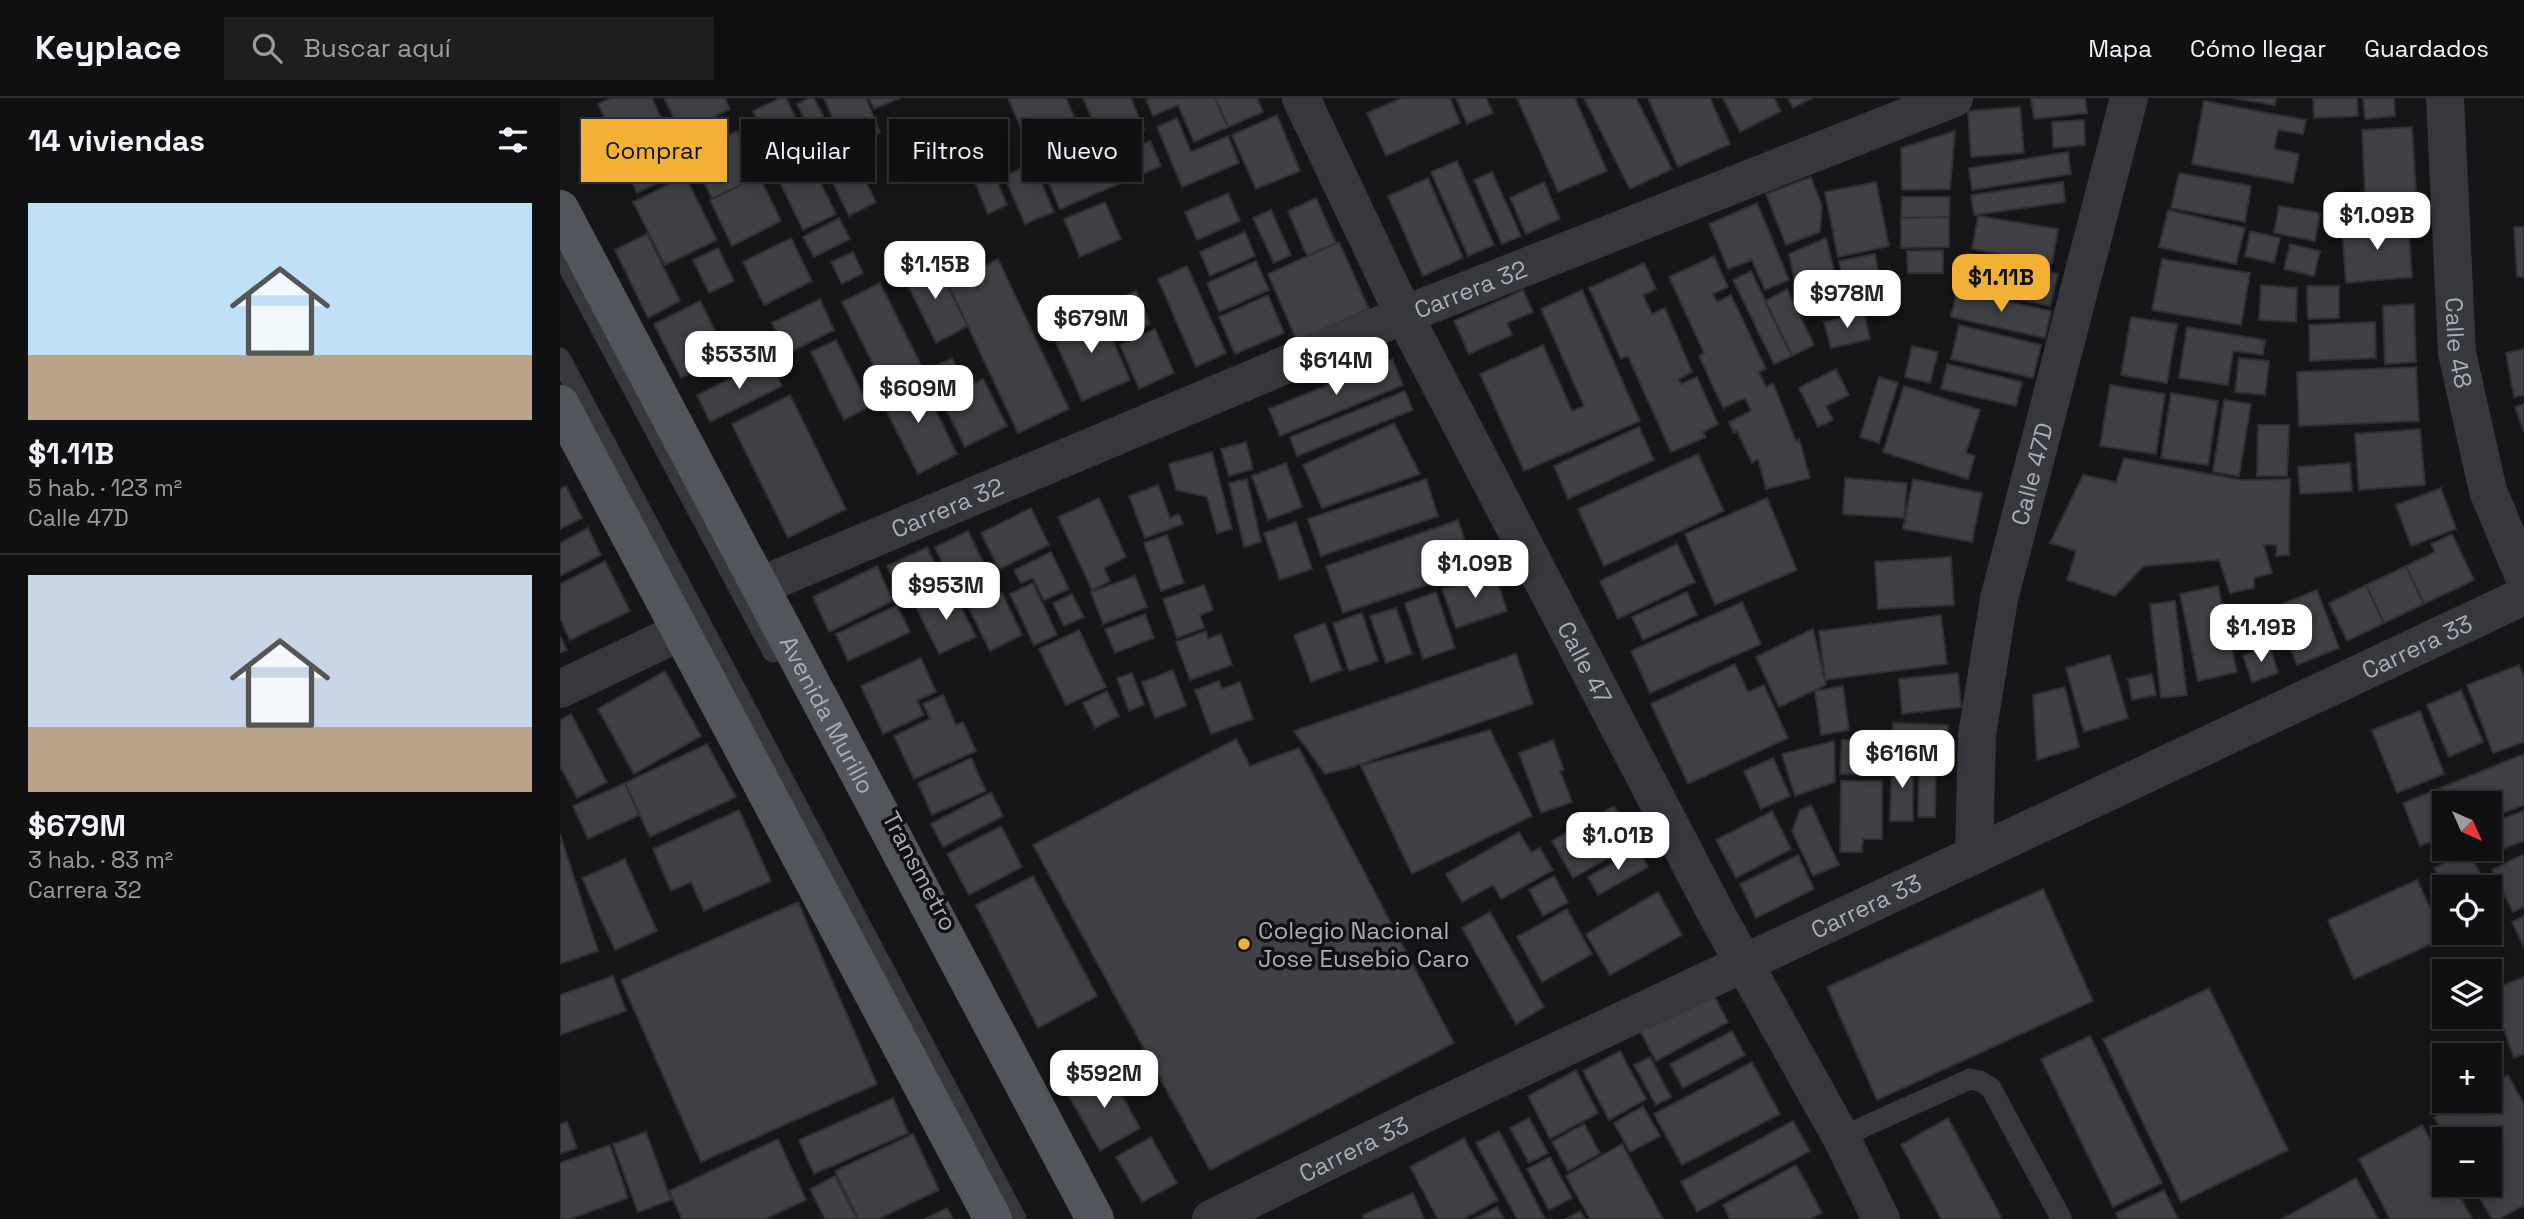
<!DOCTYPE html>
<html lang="es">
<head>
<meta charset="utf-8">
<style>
  body { margin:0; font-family:"Space Grotesk",sans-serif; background:#1e1e20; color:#f1f3f6; height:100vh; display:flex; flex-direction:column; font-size:26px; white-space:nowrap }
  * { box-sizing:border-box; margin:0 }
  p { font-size:23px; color:#9c9d9f }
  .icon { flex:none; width:38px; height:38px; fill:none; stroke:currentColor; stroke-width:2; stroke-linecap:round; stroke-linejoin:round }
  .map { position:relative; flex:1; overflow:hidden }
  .panel { display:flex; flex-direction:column; background:#101012; width:560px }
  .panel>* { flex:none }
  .guide { position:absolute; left:21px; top:21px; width:665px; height:63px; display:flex; gap:14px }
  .needle { width:46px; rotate:135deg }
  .controls { position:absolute; left:1872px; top:693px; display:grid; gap:14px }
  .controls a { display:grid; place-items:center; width:70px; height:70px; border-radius:0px; background:#101012; box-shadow:0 4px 18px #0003,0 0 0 2px #303032; font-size:35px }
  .price { position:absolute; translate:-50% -60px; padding:0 16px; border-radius:14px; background:#fff; color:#222; font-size:23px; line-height:46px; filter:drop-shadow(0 2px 4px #0008) }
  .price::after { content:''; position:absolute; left:50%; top:42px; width:21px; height:16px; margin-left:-10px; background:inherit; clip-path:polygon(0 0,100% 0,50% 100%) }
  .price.active { background:#f2b134; color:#111 }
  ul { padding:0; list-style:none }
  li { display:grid; align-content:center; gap:14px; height:371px; padding:0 28px }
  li+li { border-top:2px solid #303032 }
  li span { display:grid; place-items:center; height:217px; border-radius:0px; color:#555 }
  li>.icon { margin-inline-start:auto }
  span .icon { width:126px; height:126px; fill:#fffc; stroke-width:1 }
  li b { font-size:30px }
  h2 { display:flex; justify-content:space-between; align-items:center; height:84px; padding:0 28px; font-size:30px }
  .tag { padding:0 24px; border-radius:0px; background:#101012; box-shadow:0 4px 18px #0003,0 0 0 2px #303032; font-size:24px; line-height:63px }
  .tag.active { background:#f2b134; color:#111 }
  header { display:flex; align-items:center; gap:42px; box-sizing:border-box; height:98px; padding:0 35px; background:#101012; border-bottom:2px solid #303032 }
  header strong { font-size:33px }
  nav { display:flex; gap:38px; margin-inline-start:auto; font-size:24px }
  .search { width:490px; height:63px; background:#1e1e20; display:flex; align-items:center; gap:18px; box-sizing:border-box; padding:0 24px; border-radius:0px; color:#9c9d9f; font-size:26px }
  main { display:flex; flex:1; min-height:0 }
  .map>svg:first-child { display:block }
</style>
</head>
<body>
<header>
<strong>Keyplace</strong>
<div class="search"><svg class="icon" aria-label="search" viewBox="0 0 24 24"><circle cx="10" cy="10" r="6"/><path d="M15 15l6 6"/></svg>Buscar aquí</div>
<nav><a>Mapa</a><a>Cómo llegar</a><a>Guardados</a></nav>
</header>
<main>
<section class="panel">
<h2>14 viviendas<svg class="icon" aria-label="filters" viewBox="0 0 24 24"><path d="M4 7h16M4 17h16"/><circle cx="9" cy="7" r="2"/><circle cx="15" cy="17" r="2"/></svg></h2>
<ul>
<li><span style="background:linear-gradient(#bfe0f5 70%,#b9a48a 0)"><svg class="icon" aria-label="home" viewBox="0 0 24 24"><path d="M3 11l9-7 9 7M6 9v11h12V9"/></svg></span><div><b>$1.11B</b><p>5 hab. · 123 m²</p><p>Calle 47D</p></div></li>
<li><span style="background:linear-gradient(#c9d6e8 70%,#b9a48a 0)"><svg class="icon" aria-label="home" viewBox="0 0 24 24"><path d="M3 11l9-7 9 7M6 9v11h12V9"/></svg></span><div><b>$679M</b><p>3 hab. · 83 m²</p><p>Carrera 32</p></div></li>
</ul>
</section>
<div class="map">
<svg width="1964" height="1121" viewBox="0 0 1964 1121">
  <rect width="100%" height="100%" fill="#161618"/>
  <path fill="#404145" stroke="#303034" stroke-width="2" d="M51 0H92L111 41 65 63 38 6Z
    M104 0H165L170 11 121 35Z
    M220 0H226L244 37 212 53 193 13Z
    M249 0H254L281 53 264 60 237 6Z
    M264 0H306L320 35 286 51Z
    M309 0H340L314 11Z
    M448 0H506L528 51 479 72 474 59 480 56 473 39 466 42Z
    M523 0H571L584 32 544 49Z
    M591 0H655L668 29 634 44 618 7 593 18 586 2Z
    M655 0H697L703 14 668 29Z
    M842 0H890L900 25 826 58 807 15Z
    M896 0H926L933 15 907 26Z
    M957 0H1015L1047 73 998 94Z
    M1024 0H1076L1112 71 1070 91Z
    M1088 0H1150L1170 46 1118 69Z
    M1163 0H1214L1221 13 1180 34Z
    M1228 0H1252L1233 10Z
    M1471 0H1525L1527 15 1474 21Z
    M1673 0H1716L1715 7Z
    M1753 0H1797L1798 18 1754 20Z
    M1803 0H1834L1835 18 1805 21Z
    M1644 3 1746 22 1743 36 1718 32 1714 51 1739 56 1733 85 1632 66Z
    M1460 9 1464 55 1411 59 1408 13Z
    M717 17 740 73 696 91 672 37Z
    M617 20 631 54 668 38 679 65 622 89 597 29Z
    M1524 22 1525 47 1493 50 1492 24Z
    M1852 29 1857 111 1806 115 1802 32Z
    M177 33 199 78 152 101 130 56Z
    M1395 33 1390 91 1342 92 1341 50Z
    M590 43 601 68 500 111 487 81 559 50 562 55Z
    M114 46 127 71 77 95 65 69Z
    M241 46 276 116 243 132 209 62Z
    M424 51 447 107 428 116 405 60Z
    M1508 54 1511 76 1412 92 1409 70Z
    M292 56 316 104 289 118 265 69Z
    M897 63 934 147 908 158 871 74Z
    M473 65 494 114 465 126 444 78Z
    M932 74 961 138 942 146 914 82Z
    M1619 75 1691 88 1685 124 1611 110Z
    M125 78 157 142 105 167 73 104Z
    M199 78 221 123 172 148 150 102Z
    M1251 79 1262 108 1260 134 1226 147 1206 96Z
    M868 80 903 160 863 178 828 98Z
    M984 84 1000 121 966 136 950 100Z
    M1316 84 1329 148 1278 159 1265 94Z
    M1503 84 1505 104 1414 117 1411 97Z
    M668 95 680 123 637 142 625 114Z
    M1342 99H1390L1389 119 1341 120Z
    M756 100 776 145 747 158 728 113Z
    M545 104 561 141 520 159 504 121Z
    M1197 105 1229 182 1205 192 1192 162 1168 171 1149 126Z
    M1719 108 1760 115 1755 143 1714 135Z
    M711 112 731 157 714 165 693 120Z
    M1608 112 1685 130 1676 166 1599 149Z
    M1418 118 1498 131 1492 165 1412 151Z
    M1389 119V149L1341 150V120Z
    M279 120 290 141 254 159 243 139Z
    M1848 122 1852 179 1786 185 1782 128Z
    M1954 129H1964V179H1957Z
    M1690 133 1720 140 1714 165 1685 158Z
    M685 134 695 158 650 178 640 154Z
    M87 136 120 203 88 220 55 152Z
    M231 140 252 183 204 207 183 164Z
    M1266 140 1282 203 1241 213 1229 156Z
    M779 144 809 211 737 243 708 176Z
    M1730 146 1760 153 1754 178 1724 171Z
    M158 150 174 183 149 195 133 162Z
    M1383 152V175H1348L1347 153Z
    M293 154 303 175 282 186 271 164Z
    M1407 155 1498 176 1490 208 1399 187Z
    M1315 156 1323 197 1287 204 1279 163Z
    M1154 158 1168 189 1153 196 1157 204 1171 197 1206 271 1199 274 1206 289 1213 285 1236 343 1239 341 1250 380 1206 391 1198 361 1192 365 1177 333 1174 335 1169 324 1191 313 1185 300 1163 310 1139 258 1144 255 1109 179Z
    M438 161 509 311 458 335 388 186Z
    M1602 161 1690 175 1681 227 1592 212Z
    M374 162 408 228 376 245 343 177Z
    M696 163 709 192 659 214 647 185Z
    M1084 165 1096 191 1083 197 1092 216 1105 210 1132 274 1119 281 1121 286 1137 279 1158 326 1143 334 1146 339 1111 354 1068 258 1061 261 1029 190Z
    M627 168 666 255 636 269 598 181Z
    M1191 173 1232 258 1214 266 1173 182Z
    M320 185 362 269 324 288 282 204Z
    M1701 187 1737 190 1736 224 1699 222Z
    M1747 188H1779V220L1748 221Z
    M1227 191 1254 247 1232 258 1205 203Z
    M963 192 973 214 947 225 952 237 909 256 894 223Z
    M1022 192 1080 323 964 373 920 276 983 247 1012 313 1024 308 981 211Z
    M1397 192 1491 213 1485 240 1391 219Z
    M576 193 590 226 556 241 542 208Z
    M708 197 724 235 675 256 659 219Z
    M260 201 274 232 227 256 212 225Z
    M140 203 167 256 121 280 94 226Z
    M1854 206 1856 264 1825 266 1823 208Z
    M540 212 570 282 522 303 491 233Z
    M1304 215 1310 241 1271 250 1264 224Z
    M1571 219 1617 226 1607 285 1561 277Z
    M1815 224 1816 260 1750 263 1749 227Z
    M1399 227 1481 247 1473 280 1391 261Z
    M1627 229 1705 242 1703 257 1673 253 1668 287 1619 280Z
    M595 231 614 275 579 291 560 247Z
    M276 242 309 309 284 322 251 254Z
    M1352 248 1378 254 1370 285 1345 279Z
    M1964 251V297L1954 299 1946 255Z
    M392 260 406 290 381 302 367 273Z
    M1679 260 1709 263 1705 297 1675 294Z
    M832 261 843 287 720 338 709 311Z
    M209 262 222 288 150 324 137 297Z
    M1387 266 1462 284 1456 308 1381 291Z
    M1856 269 1859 323 1739 328 1737 274Z
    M1276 271 1289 297 1266 308 1273 322 1258 329 1239 290Z
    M359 278 397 356 358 376 319 298Z
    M1319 279 1338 285 1319 345 1300 339Z
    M423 281 447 328 405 349 381 301Z
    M1550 287 1605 296 1596 356 1540 348Z
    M1344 288 1420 312 1406 355 1415 358 1408 381 1323 354Z
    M845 293 853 312 737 358 730 339Z
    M1611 295 1658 303 1648 367 1601 360Z
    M230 297 286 411 228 440 172 326Z
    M1664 302 1691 306 1679 378 1653 374Z
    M1964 306V334L1955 309Z
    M834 325 860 376 762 410 743 367Z
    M1698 327H1729L1727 378H1697Z
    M1079 329 1094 362 1008 401 994 368Z
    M1860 331 1865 387 1799 392 1795 336Z
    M686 344 693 371 669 378 661 351Z
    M652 354 672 431 657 435 647 399 616 392 609 366Z
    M1138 356 1164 413 1044 468 1018 411Z
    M1564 360 1681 382 1730 381 1729 457 1716 458 1717 447H1704L1712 475 1694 480V490L1670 495 1659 462 1584 468 1555 498 1507 482 1516 453 1490 445 1523 377 1556 384Z
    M726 365 742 409 708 422 692 378Z
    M1790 365 1792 393 1740 396 1738 369Z
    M1285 380 1347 385 1344 420 1283 416Z
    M687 381 701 444 684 449 669 385Z
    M866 381 878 418 761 458 748 421Z
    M1353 381 1422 395 1412 444 1343 431Z
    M598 387 610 420 619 416 623 426 585 440 569 398Z
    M6 388 22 420 0 431V391Z
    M1881 390 1896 431 1851 448 1836 407Z
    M539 400 566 459 544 470 550 483 532 492 498 419Z
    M1207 400 1237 472 1155 507 1125 436Z
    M471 410 489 447 439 471 421 435Z
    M898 422 914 471 783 515 766 468Z
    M736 424 752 471 720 482 704 435Z
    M28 430 41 457 0 478V445Z
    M408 433 426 470 392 486 375 449Z
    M1892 436 1914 482 1864 506 1846 468 1875 454 1871 446Z
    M607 437 624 485 601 493 584 445Z
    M1117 446 1135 484 1058 521 1040 483Z
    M367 449 385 487 345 506 327 468Z
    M491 454 509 491 484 502 473 480 461 485 454 472Z
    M1391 459 1394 507 1318 511 1315 464Z
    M45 463 70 513 10 542 0 521V486Z
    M317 468 333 503 269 534 253 499Z
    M1846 468 1864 506 1824 525 1806 487Z
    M430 473 439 492 408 506 400 488Z
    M934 473 947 513 896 530 882 491Z
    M575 478 587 509 543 526 531 494Z
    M473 485 497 537 474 547 450 496Z
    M644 487 653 512 640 517 644 530 617 540 603 501Z
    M1806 487 1824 525 1787 543 1769 505Z
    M1658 488 1677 574 1638 583 1620 496Z
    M393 492 416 539 379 556 356 509Z
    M1757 492 1779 550 1737 567 1714 509Z
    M876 494 895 550 863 561 845 505Z
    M1127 494 1137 517 1083 542 1072 519Z
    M442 495 462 537 430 553 409 511Z
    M512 496 524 519 504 528 493 505Z
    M1615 503 1627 597 1601 600 1590 506Z
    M1182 504 1201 546 1090 595 1071 553Z
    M337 507 350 534 288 563 276 536Z
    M836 510 852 556 826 565 810 518Z
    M802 515 818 563 789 573 773 525Z
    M585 516 594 540 555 555 545 531Z
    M1381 517 1387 566 1265 582 1259 533Z
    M765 525 782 572 751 584 734 537Z
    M1253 531 1266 587 1219 609 1196 559Z
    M519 532 546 589 506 607 479 551Z
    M646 533 648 541 661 536 672 567 630 582 616 544Z
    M0 538 7 552 0 555Z
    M1710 549 1718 575 1692 584 1683 558Z
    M956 556 973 606 792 669 765 676 734 633Z
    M1550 557 1568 620 1524 634 1506 570Z
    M361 560 376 594 357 602 364 617 323 636 301 588Z
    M1175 566 1188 594 1204 587 1228 640 1128 686 1091 606Z
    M1959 567 1964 579V644L1933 655 1907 587Z
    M613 572 626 608 595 620 582 584Z
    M105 573 141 638 74 676 38 611Z
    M572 575 584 607 569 613 557 580Z
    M1398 575 1401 609 1342 616 1339 581Z
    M1592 576 1596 597 1572 602 1568 581Z
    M659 583 662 591 680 584 693 621 651 636 635 592Z
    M1283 588 1289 632 1261 637 1255 593Z
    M1505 589 1519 649 1477 662 1473 597Z
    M1901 592 1923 644 1889 659 1867 607Z
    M547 593 559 618 535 630 523 605Z
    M383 597 396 627 403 624 416 653 354 681 334 638 370 621 363 606Z
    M1860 613 1884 676 1837 695 1812 632Z
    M11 616 47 684 17 700 0 668V622Z
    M1333 625 1388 627 1387 655 1332 652Z
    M930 632 972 718 852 776 801 668Z
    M676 641 690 668 739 650 894 945 650 1072 473 747Z
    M993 642 1004 672 1000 673 1012 704 981 715 959 655Z
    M1282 642H1322V677L1280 676Z
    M1274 643 1275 684 1235 698 1222 656Z
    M147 646 176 699 90 739 65 685Z
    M1964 656V707L1930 720V705H1885V738L1860 748 1843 705Z
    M1332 659 1353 660V723H1330Z
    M411 660 426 693 372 717 358 685Z
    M1213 660 1230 698 1201 711 1184 673Z
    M1359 662 1376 663 1375 719H1358Z
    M1281 683H1322V741H1303L1302 754H1280Z
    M65 685 79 717 28 741 13 708Z
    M431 694 443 718 383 749 371 726Z
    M1251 707 1279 767 1253 778 1232 733 1240 712Z
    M1054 708 1075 745 1013 780 992 743Z
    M179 712 211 783 144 813 131 784 111 793 93 751Z
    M1212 713 1231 751 1176 780 1156 742Z
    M1964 713V743L1931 755 1930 725Z
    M441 728 462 769 409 797 387 756Z
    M959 734 971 754 980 750 993 772 941 801 933 787 902 804 886 776Z
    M0 736 38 853 0 866Z
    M1078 751 1088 769 1038 797 1028 779Z
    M1909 753 1924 784 1913 789H1885V792L1874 770Z
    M1964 756V809L1953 814 1932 772Z
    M1238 757 1254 791 1196 820 1180 786Z
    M65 761 97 833 55 852 22 780Z
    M473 778 537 898 478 930 416 807Z
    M994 778 1008 804 983 818 969 792Z
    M1857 782 1884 840 1794 881 1768 822Z
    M1930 789 1942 812 1930 819Z
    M1483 791 1533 903 1317 1002 1267 889Z
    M1098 794 1122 837 1050 877 1026 836Z
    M238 804 317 986 141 1064 61 882Z
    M1007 811 1032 856 982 884 957 839Z
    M930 814 984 909 956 926 902 830Z
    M1964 818V849L1952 824Z
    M53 878 66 913 0 937V897Z
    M1964 879V956L1954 960 1930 892Z
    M1649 890 1728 1052 1621 1104 1543 941Z
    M1152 894 1168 924 1096 963 1080 933Z
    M1172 933 1185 957 1123 990 1110 966Z
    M1530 938 1602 1085 1553 1109 1481 961Z
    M1060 953 1086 1001 1049 1022 1023 973Z
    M1090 959 1111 999 1096 1007 1074 967Z
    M1192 964 1220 1016 1122 1067 1094 1016Z
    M548 972 580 1030 540 1053 507 995Z
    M1016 972 1038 1015 990 1041 968 998Z
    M1948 977 1964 1006V1107L1939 1121H1932L1912 1087H1930V1041H1887L1874 1019 1902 1003H1930V987Z
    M333 1000 348 1035 254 1076 239 1042Z
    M1083 1008 1100 1038 1070 1054 1054 1025Z
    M969 1020 988 1055 969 1065 950 1030Z
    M1388 1020 1441 1119 1438 1121H1381L1341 1047Z
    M1233 1023 1250 1053 1137 1114 1121 1084Z
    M7 1024 17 1050 0 1056V1026Z
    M1024 1026 1040 1055 1008 1073 992 1044Z
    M1862 1027 1885 1070V1087H1894L1912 1121H1830L1799 1061Z
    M939 1033 985 1121H957L916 1045Z
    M86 1034 111 1102 78 1114 53 1046Z
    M353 1036 379 1092 318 1121H298L275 1073Z
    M591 1039 617 1085 582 1104 556 1059Z
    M904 1040 938 1102 903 1121H878L850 1069Z
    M218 1041 246 1102 205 1121H122L109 1093Z
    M1062 1046 1103 1121H1030L1006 1078Z
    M50 1047 68 1100 10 1121H0V1065Z
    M990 1059 1012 1100 989 1112 967 1071Z
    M1236 1067 1262 1115 1250 1121H1170L1163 1107Z
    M275 1078 297 1121H265L250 1091Z
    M1796 1080 1818 1121H1722Z
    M1604 1092 1618 1121H1559L1556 1115Z
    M853 1095 864 1121H804L803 1117Z
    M937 1109 944 1121H914Z
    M387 1110 393 1121H365Z
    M1020 1113 1025 1121H1006Z"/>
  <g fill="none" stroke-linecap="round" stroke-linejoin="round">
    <path stroke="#37383d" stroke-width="21" d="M0 153 213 554
      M0 260 456 1121
      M1281 1039 1410 981 1420 983 1431 990 1501 1120"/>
    <g stroke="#37383d" stroke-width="38">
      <path id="s1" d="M741 0 844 217 1157 817 1281 1039 1321 1121"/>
      <path id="s2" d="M1885 0 1897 255 1928 393 1964 479"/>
      <path id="s3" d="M200 488 844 217 1394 0"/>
      <path d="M0 591 120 534"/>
      <path id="s4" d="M1414 757 1417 637 1439 501 1569 0"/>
    </g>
    <path stroke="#37383d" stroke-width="38" id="s5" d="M651 1121 868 1014 1964 498"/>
    <g stroke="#53555c" stroke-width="38">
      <path id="s6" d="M0 111 535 1121"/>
      <path d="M0 306 433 1121"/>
    </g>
  </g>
  <circle fill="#f2b134" stroke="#111113" stroke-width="2.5" cx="684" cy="846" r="7"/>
  <g text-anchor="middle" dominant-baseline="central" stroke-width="7" stroke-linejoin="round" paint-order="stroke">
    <g font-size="24" fill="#a8adb8" stroke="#111113">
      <text stroke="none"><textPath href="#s3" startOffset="770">Carrera 32</textPath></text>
      <text stroke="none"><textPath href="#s2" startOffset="245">Calle 48</textPath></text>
      <text stroke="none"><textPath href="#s4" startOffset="387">Calle 47D</textPath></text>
      <text stroke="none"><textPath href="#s3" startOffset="203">Carrera 32</textPath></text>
      <text stroke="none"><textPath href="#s5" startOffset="1335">Carrera 33</textPath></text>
      <text stroke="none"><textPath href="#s1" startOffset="632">Calle 47</textPath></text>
      <text stroke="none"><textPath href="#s6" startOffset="572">Avenida Murillo</textPath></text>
      <text transform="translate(360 773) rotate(62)">Transmetro</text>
      <text stroke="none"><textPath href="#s5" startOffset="726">Carrera 33</textPath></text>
      <text stroke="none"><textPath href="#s5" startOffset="159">Carrera 33</textPath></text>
    </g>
    <g font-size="24" fill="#a8adb8" stroke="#111113" text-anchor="start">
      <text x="698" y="832">Colegio Nacional<tspan x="698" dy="28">Jose Eusebio Caro</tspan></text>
    </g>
  </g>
</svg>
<div class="controls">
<a><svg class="needle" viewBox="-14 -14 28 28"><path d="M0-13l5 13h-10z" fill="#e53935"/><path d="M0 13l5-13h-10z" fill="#9c9d9f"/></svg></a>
<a><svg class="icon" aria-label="locate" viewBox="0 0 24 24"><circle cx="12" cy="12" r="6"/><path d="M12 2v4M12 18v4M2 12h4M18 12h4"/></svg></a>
<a><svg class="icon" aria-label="layers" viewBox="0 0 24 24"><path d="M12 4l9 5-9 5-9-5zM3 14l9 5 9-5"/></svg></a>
<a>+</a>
<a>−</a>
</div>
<b class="price" style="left:1817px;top:154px">$1.09B</b>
<b class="price" style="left:375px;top:203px">$1.15B</b>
<b class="price active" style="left:1441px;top:216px">$1.11B</b>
<b class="price" style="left:1287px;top:232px">$978M</b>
<b class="price" style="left:531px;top:257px">$679M</b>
<b class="price" style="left:179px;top:293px">$533M</b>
<b class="price" style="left:776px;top:299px">$614M</b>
<b class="price" style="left:358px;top:327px">$609M</b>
<b class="price" style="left:915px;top:502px">$1.09B</b>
<b class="price" style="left:386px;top:524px">$953M</b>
<b class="price" style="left:1701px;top:566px">$1.19B</b>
<b class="price" style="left:1342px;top:692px">$616M</b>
<b class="price" style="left:1058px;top:774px">$1.01B</b>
<b class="price" style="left:544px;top:1012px">$592M</b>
<div class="guide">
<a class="tag active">Comprar</a>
<a class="tag">Alquilar</a>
<a class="tag">Filtros</a>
<a class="tag">Nuevo</a>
</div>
</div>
</main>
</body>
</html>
